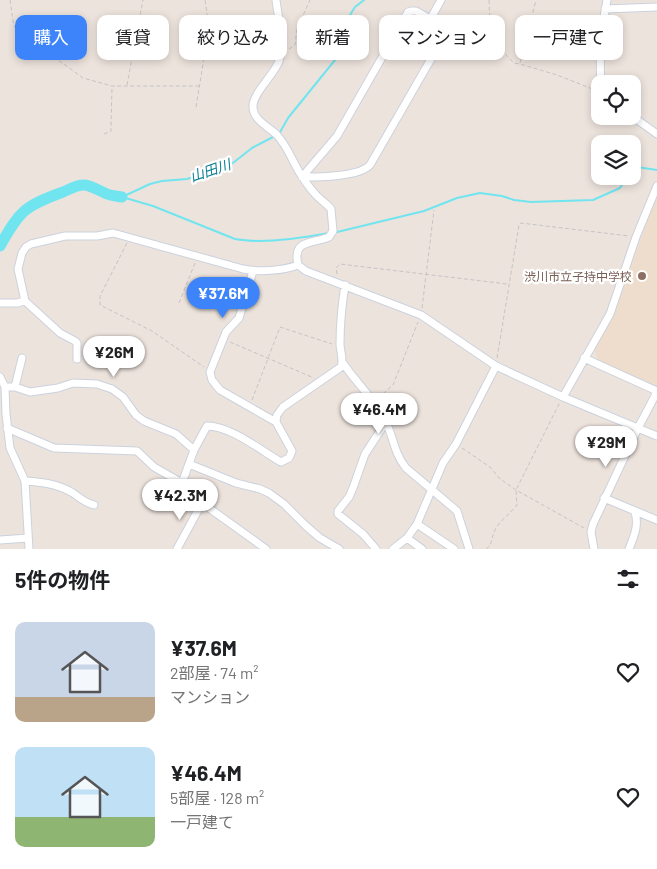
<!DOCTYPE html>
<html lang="ja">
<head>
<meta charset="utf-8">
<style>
  body { margin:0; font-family:Barlow,"Noto Sans JP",sans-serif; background:#f6f6f6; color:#202124; height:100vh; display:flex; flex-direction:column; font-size:19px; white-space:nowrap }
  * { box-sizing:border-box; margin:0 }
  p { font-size:16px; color:#757577 }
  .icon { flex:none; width:28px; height:28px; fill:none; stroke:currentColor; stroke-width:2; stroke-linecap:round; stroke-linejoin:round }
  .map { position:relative; height:549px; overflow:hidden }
  .panel { display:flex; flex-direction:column; background:#fff; flex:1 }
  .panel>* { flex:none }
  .hud { position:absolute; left:15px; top:15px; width:628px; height:45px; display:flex; gap:10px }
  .tools { position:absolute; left:591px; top:75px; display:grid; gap:10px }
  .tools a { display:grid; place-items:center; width:50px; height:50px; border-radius:10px; background:#fff; box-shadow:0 2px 8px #0003; font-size:25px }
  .price { position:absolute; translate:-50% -42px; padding:0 11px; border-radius:18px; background:#fff; color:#222; font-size:16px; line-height:32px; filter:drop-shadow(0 1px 2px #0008) }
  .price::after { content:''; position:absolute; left:50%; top:30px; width:15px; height:11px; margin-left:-8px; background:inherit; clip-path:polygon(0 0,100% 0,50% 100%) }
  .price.on { background:#3d84fa; color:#fff }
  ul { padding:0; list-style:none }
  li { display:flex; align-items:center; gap:15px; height:125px; padding:0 15px }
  li span { display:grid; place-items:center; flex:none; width:140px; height:100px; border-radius:10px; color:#555 }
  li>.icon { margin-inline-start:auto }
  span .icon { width:60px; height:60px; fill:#fffc; stroke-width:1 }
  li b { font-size:21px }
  h2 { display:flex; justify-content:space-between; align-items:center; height:60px; padding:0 15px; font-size:21px }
  .pill { padding:0 18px; border-radius:10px; background:#fff; box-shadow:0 2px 8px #0003; font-size:18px; line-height:45px }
  .pill.on { background:#3d84fa; color:#fff }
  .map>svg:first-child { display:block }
</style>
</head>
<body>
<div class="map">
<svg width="657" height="549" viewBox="0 0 657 549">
  <rect width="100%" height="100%" fill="#ede3dd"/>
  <path fill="#eeddcd" d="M657 193V386L598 360 594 347 615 312Z"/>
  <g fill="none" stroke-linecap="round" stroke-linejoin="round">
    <path stroke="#71e5ef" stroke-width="2" d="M279 134 288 118 335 60 346 50 349 41 348 18 355 7 364 0
      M632 171 637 167 657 170
      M122 197 153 206 235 239C261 244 302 238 329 233
      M122 197 150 184 162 181 187 179 215 169 229 166 252 148 275 136
      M333 233 424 211 457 198 480 193 502 196 514 200 531 202 593 200 620 188 627 176"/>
    <path stroke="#71e5ef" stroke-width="11" d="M0 246C20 210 25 206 63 192 70 189 78 184 85 185 92 186 100 191 107 194 112 196 117 196 122 197"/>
    <defs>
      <path id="street" d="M276 0C278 17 285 45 279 61 274 75 252 94 253 107 253 120 269 127 277 135 289 148 293 164 303 178 307 184 312 191 317 196 322 201 327 204 331 209L333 231 329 237C312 244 292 239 298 265L306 271 421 315 496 366 563 397 657 436
        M605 9 657 7
        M412 11H416L446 28V33L370 165C359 177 319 177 302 177L337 136 408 12Z
        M431 18 441 0
        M601 84C599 52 601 31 607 0
        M632 116 657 134
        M253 271 239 318 226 332 210 372 212 380 220 390 276 422
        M0 303H17L25 301
        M584 358 657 391
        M77 359V343L75 341 60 333 25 301 18 269 22 253 26 247 31 244 65 236H97L113 233 243 269C259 272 282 271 298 265
        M343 363C356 383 376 400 386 422 394 439 394 453 406 468L457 511 469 549
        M0 377 5 387 6 414 10 448 25 481 29 549
        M5 387H15L30 392 58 388 73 383 97 384 112 389 123 397 136 415 144 421 176 434 194 450
        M15 387 22 358
        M563 397 610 314 636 237 657 186
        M7 428 54 448 137 451 154 467 182 483 202 503 266 549
        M189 464 236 483 260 489 269 493 284 504 306 526 320 538 339 549
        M25 481C42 482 58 484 73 493 80 498 85 503 94 505
        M182 483 194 450 207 426C231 426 260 450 281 462L289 458 292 451 276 422 277 415 283 407 341 367C344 359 340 352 340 344 340 324 342 304 345 285
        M604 498 657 520
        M417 524 454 549
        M407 538 422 549
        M0 540 28 538
        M177 549 202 503
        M376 549 363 534 338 514V511L349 497 353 488 365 454 386 422
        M393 549 407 538 417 524 443 463 456 444 496 366
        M594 549 591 532 593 524 638 428 657 392
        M629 549C634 536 639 526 635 512"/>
    </defs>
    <use href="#street" stroke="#cbd2dd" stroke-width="9"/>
    <path stroke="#c4c4c4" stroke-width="1" stroke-dasharray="4 2.5" stroke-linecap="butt" d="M10 0 13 21 17 34 50 54 83 78 112 86H200
      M489 0C490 32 490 40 514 63L520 64 557 75 600 92
      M289 49 295 45 297 29 310 0
      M520 63 536 0
      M127 85 143 0
      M196 107 209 28 205 0
      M104 134 111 131V128L112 87
      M127 243 100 296V305L152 331 204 367
      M337 274 336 268 340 264 507 284
      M179 303 195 263
      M422 308 434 210
      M230 342 314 378
      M497 358 519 225 521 223 629 236
      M378 398 393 385 418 322
      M252 400 280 327 332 344
      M462 448 490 467 499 478 516 490 584 528
      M486 549C493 544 491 538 495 530 500 520 510 514 517 505L516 490 560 402"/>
    <use href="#street" stroke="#fff" stroke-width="7"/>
  </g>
  <circle fill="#8d6e63" stroke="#fff" stroke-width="2" cx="642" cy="276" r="5"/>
  <g text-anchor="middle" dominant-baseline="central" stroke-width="4.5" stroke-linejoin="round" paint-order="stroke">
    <g font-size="12" fill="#785e54" stroke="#fff" text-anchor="end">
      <text x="632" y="276">渋川市立子持中学校</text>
    </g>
    <g font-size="14" font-style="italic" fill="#0e8095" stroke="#fff">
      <text transform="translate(210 170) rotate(-19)">山田川</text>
    </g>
  </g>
</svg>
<div class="tools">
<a><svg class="icon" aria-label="locate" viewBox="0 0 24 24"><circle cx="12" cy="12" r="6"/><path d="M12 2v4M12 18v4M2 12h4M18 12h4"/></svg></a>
<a><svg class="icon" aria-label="layers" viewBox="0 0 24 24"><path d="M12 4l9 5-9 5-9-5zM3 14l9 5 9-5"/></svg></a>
</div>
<b class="price on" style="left:223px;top:319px">¥37.6M</b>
<b class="price" style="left:114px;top:378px">¥26M</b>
<b class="price" style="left:379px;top:435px">¥46.4M</b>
<b class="price" style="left:606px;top:468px">¥29M</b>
<b class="price" style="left:180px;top:521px">¥42.3M</b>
<div class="hud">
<a class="pill on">購入</a>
<a class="pill">賃貸</a>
<a class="pill">絞り込み</a>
<a class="pill">新着</a>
<a class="pill">マンション</a>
<a class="pill">一戸建て</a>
</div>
</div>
<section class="panel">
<h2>5件の物件<svg class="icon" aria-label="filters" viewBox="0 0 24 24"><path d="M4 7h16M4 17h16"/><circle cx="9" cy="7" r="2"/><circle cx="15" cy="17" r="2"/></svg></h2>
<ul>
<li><span style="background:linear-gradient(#c9d6e8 75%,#b9a48a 0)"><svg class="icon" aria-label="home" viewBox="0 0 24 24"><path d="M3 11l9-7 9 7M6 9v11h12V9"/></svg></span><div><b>¥37.6M</b><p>2部屋 · 74 m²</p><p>マンション</p></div><svg class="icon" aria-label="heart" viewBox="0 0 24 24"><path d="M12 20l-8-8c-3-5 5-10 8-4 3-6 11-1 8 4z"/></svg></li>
<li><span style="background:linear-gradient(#bfe0f5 70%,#8fb573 0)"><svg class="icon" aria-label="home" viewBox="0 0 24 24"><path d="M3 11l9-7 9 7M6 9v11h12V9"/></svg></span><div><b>¥46.4M</b><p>5部屋 · 128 m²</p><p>一戸建て</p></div><svg class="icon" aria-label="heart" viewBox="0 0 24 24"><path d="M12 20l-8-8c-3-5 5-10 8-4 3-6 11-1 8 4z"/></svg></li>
</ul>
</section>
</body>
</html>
